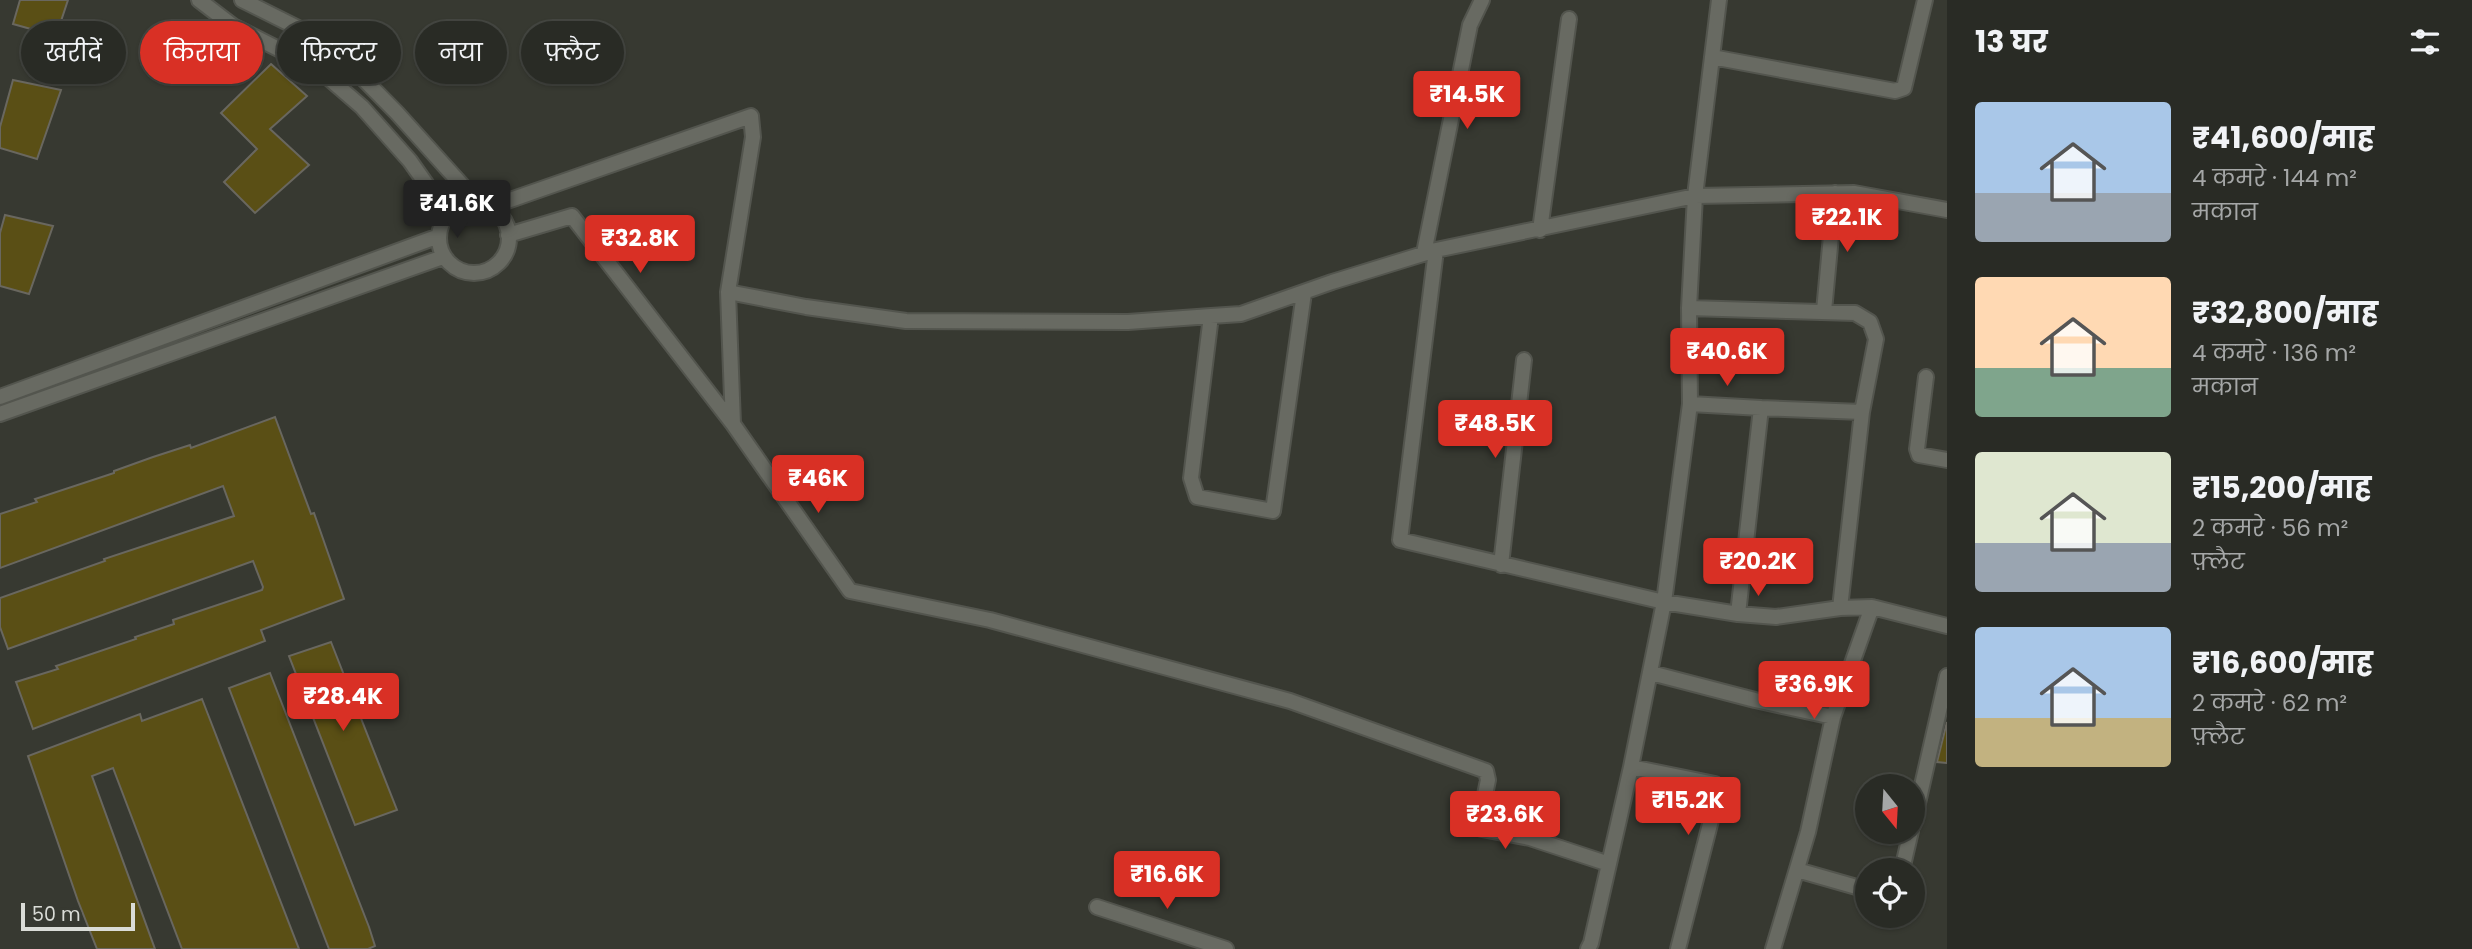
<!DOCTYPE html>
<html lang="hi">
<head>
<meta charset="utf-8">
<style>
  body { margin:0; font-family:Poppins,"Noto Sans Devanagari",sans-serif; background:#353732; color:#f1f3f6; height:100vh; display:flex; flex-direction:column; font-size:26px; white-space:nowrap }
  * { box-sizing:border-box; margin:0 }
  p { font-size:23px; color:#a5a7a7 }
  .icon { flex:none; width:38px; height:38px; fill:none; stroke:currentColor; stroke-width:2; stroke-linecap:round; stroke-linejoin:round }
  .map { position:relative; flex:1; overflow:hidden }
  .sheet { display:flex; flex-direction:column; background:#292b25; width:525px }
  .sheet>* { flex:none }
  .hud { position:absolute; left:21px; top:21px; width:665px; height:63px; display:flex; gap:14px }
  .needle { width:46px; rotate:162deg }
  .fabs { position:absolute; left:1855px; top:774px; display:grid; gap:14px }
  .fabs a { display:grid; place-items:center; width:70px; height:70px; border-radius:50%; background:#292b25; box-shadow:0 2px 5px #0004,0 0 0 2px #454742; font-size:35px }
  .scale { position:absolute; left:21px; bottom:18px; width:114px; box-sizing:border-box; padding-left:7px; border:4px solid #dadcd7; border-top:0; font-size:19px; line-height:24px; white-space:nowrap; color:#dadcd7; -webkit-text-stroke:5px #373931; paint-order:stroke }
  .price { position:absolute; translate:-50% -60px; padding:0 16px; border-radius:7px; background:#d93025; color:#fff; font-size:23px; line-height:46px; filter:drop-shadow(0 2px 4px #0008) }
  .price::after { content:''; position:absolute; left:50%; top:42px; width:21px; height:16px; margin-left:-10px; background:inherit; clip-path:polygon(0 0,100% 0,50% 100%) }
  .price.current { background:#222; color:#fff }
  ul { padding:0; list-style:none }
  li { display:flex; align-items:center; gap:21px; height:175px; padding:0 28px }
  li span { display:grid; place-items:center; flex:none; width:196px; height:140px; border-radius:7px; color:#555 }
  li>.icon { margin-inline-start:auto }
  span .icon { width:84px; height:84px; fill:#fffc; stroke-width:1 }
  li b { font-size:30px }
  h2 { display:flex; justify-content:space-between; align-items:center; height:84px; padding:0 28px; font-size:30px }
  .pill { padding:0 24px; border-radius:32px; background:#292b25; box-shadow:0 2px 5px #0004,0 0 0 2px #454742; font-size:24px; line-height:63px }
  .pill.current { background:#d93025; color:#fff }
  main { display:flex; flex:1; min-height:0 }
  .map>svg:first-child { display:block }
</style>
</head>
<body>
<main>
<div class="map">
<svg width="1947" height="949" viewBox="0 0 1947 949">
  <rect width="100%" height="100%" fill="#373931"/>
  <path fill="#5a4f15" stroke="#69675f" stroke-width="2" d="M20 0H68L56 36 13 24Z
    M271 64 307 96 270 129 309 165 255 213 224 182 257 149 221 113Z
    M13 80 61 90 37 159 0 148V127Z
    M5 215 53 226 29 294 0 286V233Z
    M275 417 311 514 314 513 344 599 261 630 265 641 33 729 16 682 58 669 56 666 136 639 135 637 174 624 173 620 262 590 263 587 253 561 8 649 0 627V598L105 561 104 559 234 516 223 486 0 568V514L37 502 35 499 114 473V471L153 457 190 445 191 448Z
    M331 642 397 810 355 825 289 656Z
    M270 673 369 927 375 946 368 949H329L229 688Z
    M202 699 299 949H182L113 768 92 776 155 949H97L78 901 28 756 140 714 142 721Z
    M1947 722V763L1937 762Z"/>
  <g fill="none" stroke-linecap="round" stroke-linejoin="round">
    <defs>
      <path id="minor" d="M199 0 233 26 318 69 362 107 410 161 448 215
        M242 0 328 43 397 113 479 204
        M1712 57 1895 91 1904 88 1925 0
        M439 238a35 35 0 1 1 70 0a35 35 0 1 1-70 0Z
        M490 207 751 116 753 137 728 292 733 424 850 591 990 620 1290 701 1486 771 1488 780 1479 824 1482 829 1530 838 1609 864
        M1540 230 1569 19
        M508 235 572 216 733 424
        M1436 250 1400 540 1664 602 1738 614 1776 617 1840 608 1872 607
        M1424 253 1470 25 1482 0
        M728 292 806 307 906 321 1128 322 1211 316 1241 314 1332 282 1436 250 1695 196 1854 193 1947 210
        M1689 308 1855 313 1870 322 1876 339 1862 412 1840 608
        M1824 311 1835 193
        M1211 316 1191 478 1197 497 1273 511 1304 293
        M1926 377 1917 449 1919 455 1947 460
        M0 397 439 236
        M1690 404 1761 408
        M0 414 443 257
        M1501 565 1524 360
        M1738 614 1761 408 1862 412
        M1651 673 1755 700 1833 717
        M1631 767 1715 784 1719 789 1678 949
        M1913 825 1947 676
        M1797 870 1867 890
        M1902 870 1911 831
        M1097 907 1226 949
        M1588 949 1591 943 1631 767 1664 602 1690 404 1689 308 1695 196 1719 0
        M1773 949 1808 832 1833 717 1872 607 1947 626"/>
    </defs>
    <use href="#minor" stroke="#53554e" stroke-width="18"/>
    <use href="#minor" stroke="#686a62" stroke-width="14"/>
  </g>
</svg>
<div class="fabs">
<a><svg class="needle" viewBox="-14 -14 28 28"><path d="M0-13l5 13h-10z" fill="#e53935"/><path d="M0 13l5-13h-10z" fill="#a5a7a7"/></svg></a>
<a><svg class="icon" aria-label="locate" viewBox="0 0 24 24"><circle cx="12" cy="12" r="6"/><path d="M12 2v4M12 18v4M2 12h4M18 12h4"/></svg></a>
</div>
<div class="scale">50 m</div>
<b class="price" style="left:1467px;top:131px">₹14.5K</b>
<b class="price current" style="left:457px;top:240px">₹41.6K</b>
<b class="price" style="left:1847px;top:254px">₹22.1K</b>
<b class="price" style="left:640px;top:275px">₹32.8K</b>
<b class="price" style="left:1727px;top:388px">₹40.6K</b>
<b class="price" style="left:1495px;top:460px">₹48.5K</b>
<b class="price" style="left:818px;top:515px">₹46K</b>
<b class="price" style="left:1758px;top:598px">₹20.2K</b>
<b class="price" style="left:1814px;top:721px">₹36.9K</b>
<b class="price" style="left:343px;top:733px">₹28.4K</b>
<b class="price" style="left:1688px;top:837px">₹15.2K</b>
<b class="price" style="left:1505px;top:851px">₹23.6K</b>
<b class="price" style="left:1167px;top:911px">₹16.6K</b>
<div class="hud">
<a class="pill">खरीदें</a>
<a class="pill current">किराया</a>
<a class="pill">फ़िल्टर</a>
<a class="pill">नया</a>
<a class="pill">फ़्लैट</a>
</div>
</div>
<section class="sheet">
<h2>13 घर<svg class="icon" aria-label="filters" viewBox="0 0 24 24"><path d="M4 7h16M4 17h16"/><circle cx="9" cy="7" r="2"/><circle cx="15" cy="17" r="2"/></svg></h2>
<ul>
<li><span style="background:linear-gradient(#a9c7e8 65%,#9aa5b1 0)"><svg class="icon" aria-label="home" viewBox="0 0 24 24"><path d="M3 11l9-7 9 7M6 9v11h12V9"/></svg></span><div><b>₹41,600/माह</b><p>4 कमरे · 144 m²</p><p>मकान</p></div></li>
<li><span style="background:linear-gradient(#ffd9b3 65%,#7fa58c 0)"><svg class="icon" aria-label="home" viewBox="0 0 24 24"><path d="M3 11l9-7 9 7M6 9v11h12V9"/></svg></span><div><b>₹32,800/माह</b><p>4 कमरे · 136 m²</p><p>मकान</p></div></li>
<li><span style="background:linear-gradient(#dfe7d0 65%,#9aa5b1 0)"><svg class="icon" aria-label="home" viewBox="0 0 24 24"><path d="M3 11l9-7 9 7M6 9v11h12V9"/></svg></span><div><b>₹15,200/माह</b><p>2 कमरे · 56 m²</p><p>फ़्लैट</p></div></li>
<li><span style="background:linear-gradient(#a9c7e8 65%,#c2b280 0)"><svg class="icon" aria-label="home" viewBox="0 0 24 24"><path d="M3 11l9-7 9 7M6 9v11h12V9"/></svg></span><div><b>₹16,600/माह</b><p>2 कमरे · 62 m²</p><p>फ़्लैट</p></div></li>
</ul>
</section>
</main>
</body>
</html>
